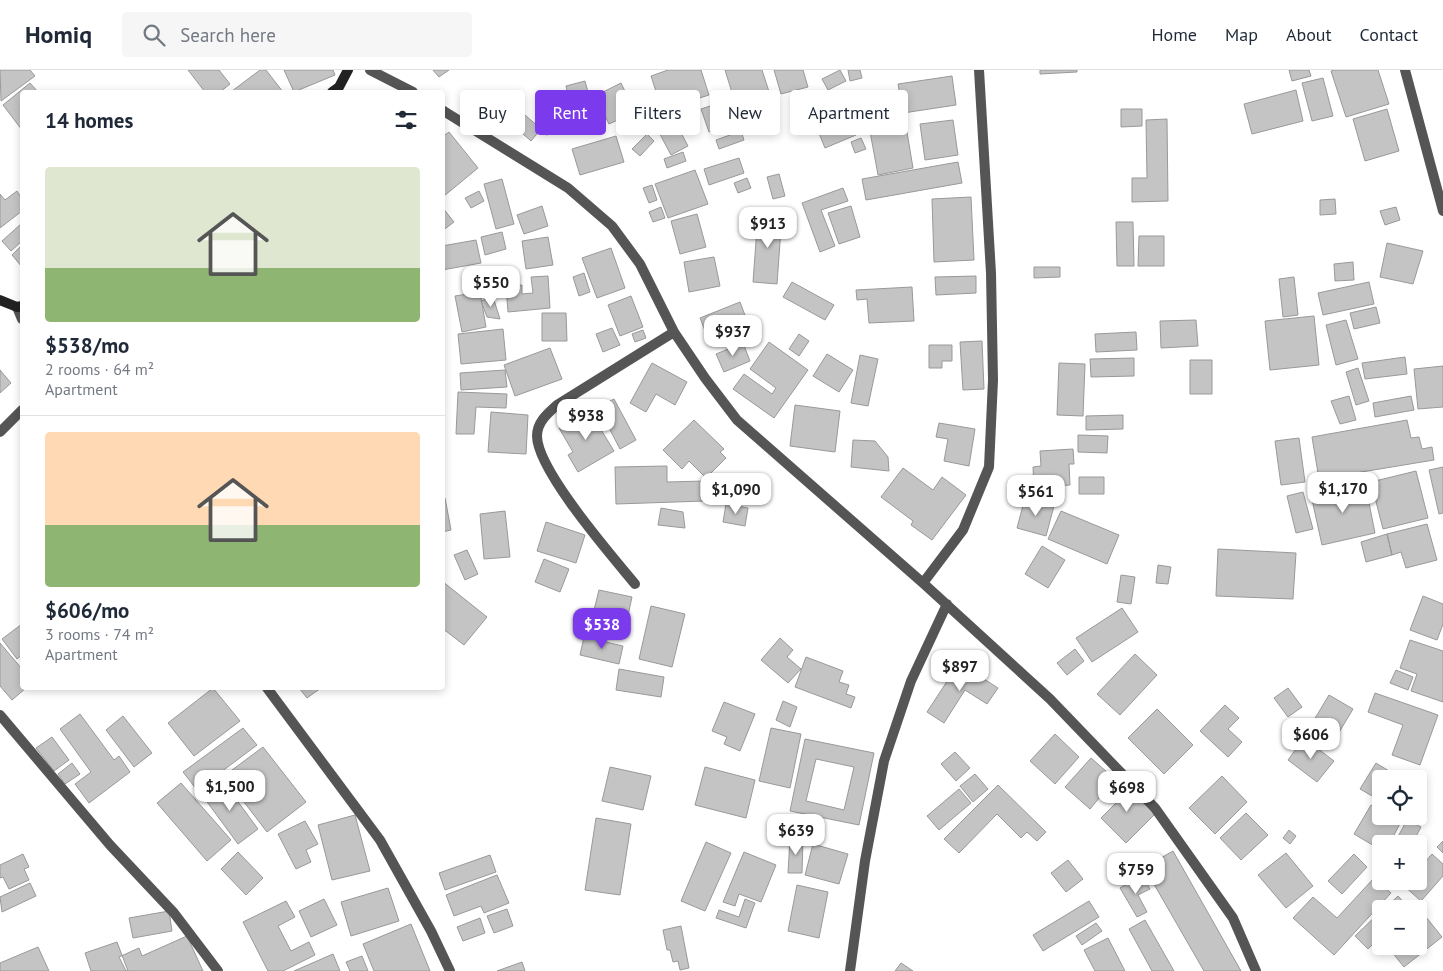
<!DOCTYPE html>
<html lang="en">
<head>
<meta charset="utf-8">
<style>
  body { margin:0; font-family:"PT Sans",sans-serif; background:#f6f6f7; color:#1f2937; height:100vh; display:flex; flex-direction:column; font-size:19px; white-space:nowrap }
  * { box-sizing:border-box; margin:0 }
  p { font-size:16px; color:#747a83 }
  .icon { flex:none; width:28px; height:28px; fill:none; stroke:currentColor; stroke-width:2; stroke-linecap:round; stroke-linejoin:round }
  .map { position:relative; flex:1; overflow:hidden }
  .drawer { position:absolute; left:20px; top:20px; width:425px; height:600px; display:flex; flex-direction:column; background:#fff; border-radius:5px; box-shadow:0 2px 8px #0003 }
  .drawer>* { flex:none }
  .guide { position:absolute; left:460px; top:20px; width:475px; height:45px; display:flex; gap:10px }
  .controls { position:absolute; left:1372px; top:700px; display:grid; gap:10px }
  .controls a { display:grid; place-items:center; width:55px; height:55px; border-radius:5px; background:#fff; box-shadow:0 2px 8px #0003; font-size:25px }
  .price { position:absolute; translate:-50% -42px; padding:0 11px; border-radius:10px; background:#fff; color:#222; font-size:16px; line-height:32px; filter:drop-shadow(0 1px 2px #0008) }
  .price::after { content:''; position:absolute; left:50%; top:30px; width:15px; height:11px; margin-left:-8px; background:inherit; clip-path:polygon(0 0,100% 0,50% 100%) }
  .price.on { background:#7c3aed; color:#fff }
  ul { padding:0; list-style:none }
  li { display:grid; align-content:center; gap:10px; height:265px; padding:0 25px }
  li+li { border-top:1px solid #e0e1e3 }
  li span { display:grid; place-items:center; height:155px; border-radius:5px; color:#555 }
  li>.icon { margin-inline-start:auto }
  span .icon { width:90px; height:90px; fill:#fffc; stroke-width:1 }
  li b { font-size:21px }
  h2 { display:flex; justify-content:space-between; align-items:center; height:60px; padding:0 25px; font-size:21px }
  .chip { padding:0 18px; border-radius:5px; background:#fff; box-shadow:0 2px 8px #0003; font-size:18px; line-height:45px }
  .chip.on { background:#7c3aed; color:#fff }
  header { display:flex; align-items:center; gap:30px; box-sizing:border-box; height:70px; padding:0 25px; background:#fff; border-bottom:1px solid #e0e1e3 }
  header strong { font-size:24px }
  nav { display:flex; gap:28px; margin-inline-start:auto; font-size:18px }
  .search { width:350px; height:45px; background:#f6f6f7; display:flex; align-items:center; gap:12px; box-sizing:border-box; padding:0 18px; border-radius:5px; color:#747a83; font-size:19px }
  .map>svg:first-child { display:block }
</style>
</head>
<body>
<header>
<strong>Homiq</strong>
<div class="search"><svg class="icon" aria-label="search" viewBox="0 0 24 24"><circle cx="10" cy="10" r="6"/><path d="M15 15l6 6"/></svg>Search here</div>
<nav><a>Home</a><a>Map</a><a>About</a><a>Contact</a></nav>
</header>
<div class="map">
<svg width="1443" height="901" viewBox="0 0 1443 901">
  <rect width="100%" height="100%" fill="#fff"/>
  <path fill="#c4c4c4" stroke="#999" fill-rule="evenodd" d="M0 0H30L35 6 1 31Z
    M188 0H219L230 14 220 22H205Z
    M260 0H266L283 22H233L232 21Z
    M284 0H333L335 5 294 22Z
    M433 0H449L439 7Z
    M668 0H701L709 25 662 40 651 6Z
    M725 0H762L774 37 759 41 762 49 742 55Z
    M774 0H803L808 17 781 24Z
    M840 0 846 11 828 20 822 9Z
    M848 0H860L862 8 850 11Z
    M1040 0H1077V2L1040 4Z
    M1289 0H1309L1311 6 1292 11Z
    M1334 0H1378L1389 34 1346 47 1331 1Z
    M952 6 956 35 903 43 898 14Z
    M1323 8 1333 46 1312 51 1302 13Z
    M585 11 591 33 571 38 566 16Z
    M30 13 38 22H22V60L3 35Z
    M621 13 635 42 609 54 595 26Z
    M1296 20 1303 51 1252 64 1244 34Z
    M840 27 856 65 825 78 809 39Z
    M728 30 736 53 709 62 701 39Z
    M555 38 560 62 546 65 540 41Z
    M1121 39H1142V56L1121 57Z
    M1387 39 1399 81 1365 91 1353 49Z
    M671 44 688 76 671 85 654 53Z
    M525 45 541 59 531 71 515 57Z
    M1167 49 1168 131 1132 132V108H1147L1146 50Z
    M905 50 913 98 878 105 869 56Z
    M953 50 958 85 925 90 920 54Z
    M741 61 744 70 719 79 716 70Z
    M449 62 478 98 444 126 442 67Z
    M647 64 654 71 640 86 632 79Z
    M616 66 624 92 580 105 572 79Z
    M861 68 866 79 855 83 851 72Z
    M683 82 686 91 667 98 664 89Z
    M739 88 744 103 709 115 704 99Z
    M958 92 962 113 866 130 862 109Z
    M695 100 708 134 668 148 655 114Z
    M779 104 785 126 773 129 767 107Z
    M747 108 751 118 738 123 734 113Z
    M502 109 514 154 496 159 484 114Z
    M652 115 657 130 649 133 643 118Z
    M843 118 848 131 821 140 835 176 820 182 802 133Z
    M17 121 22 129V141L0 158V124L5 130Z
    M479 121 484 131 471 138 465 128Z
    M971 127 974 190 934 192 932 129Z
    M1335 129 1336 144 1320 145V130Z
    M542 136 548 156 524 164 517 145Z
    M851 136 860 167 839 174 828 143Z
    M442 137 454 152 442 161Z
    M661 137 665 148 653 152 649 142Z
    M1396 137 1400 150 1385 155 1380 141Z
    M697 144 706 177 680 184 671 151Z
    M758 144 782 145 777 214 753 212Z
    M1116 152H1133L1134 196H1117Z
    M22 153V171L11 181 2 171Z
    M502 162 506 179 485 185 481 167Z
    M1139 166H1164V196H1138Z
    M548 167 553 195 526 199 522 171Z
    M476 170 481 193 442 200V176Z
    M1387 173 1423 181 1413 214 1380 207Z
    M22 175V197L12 185Z
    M611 178 625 218 597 228 582 188Z
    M714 187 720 216 689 222 684 192Z
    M1353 192 1354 210 1335 211 1334 194Z
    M1034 197H1060V207L1034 208Z
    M584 203 590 222 579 226 573 207Z
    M548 206 550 238 508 242 506 217 522 215V224L533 223 531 207Z
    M976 206V223L936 225 935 207Z
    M1294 207 1298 245 1283 247 1279 209Z
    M792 212 834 235 825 250 783 227Z
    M1369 212 1374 234 1323 245 1318 223Z
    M912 217 914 251 869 253 867 229 857 230 856 220Z
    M480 222 486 257 462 262 455 226Z
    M631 226 643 257 620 266 608 235Z
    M493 227 500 249 487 247 481 231Z
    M740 232 751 261 711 276 700 248Z
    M1376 237 1380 253 1354 259 1350 243Z
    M542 243H566L567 271H542Z
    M1314 246 1319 295 1270 300 1265 251Z
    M1196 250 1198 276 1161 278 1160 251Z
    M1346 250 1358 289 1336 295 1326 255Z
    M612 258 620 275 603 282 596 264Z
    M503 259 506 290 461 294 458 264Z
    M643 260 646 268 635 272 632 264Z
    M1136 262 1137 280 1096 282 1095 264Z
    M799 264 809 271 799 286 789 279Z
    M982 271 984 319 963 320 960 272Z
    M769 272 808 300 774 348 733 319 744 304 772 324 776 318 750 299Z
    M743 273 750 291 724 302 716 284Z
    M929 275H952V291H942V298H929Z
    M550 278 562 309 515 326 504 295Z
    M827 284 853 300 839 322 813 306Z
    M860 285 878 289 868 336 851 333Z
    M1405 287 1407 304 1365 309 1362 293Z
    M1134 288V306L1091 307 1090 289Z
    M1190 290H1212V324H1190Z
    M652 293 687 312 675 335 656 324 646 342 630 333Z
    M1059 293 1085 294 1083 346 1057 345Z
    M1443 296V337L1418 339 1414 299Z
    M1358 298 1369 331 1356 335 1346 302Z
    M0 300 11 313 0 323Z
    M505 300 507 317 461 320 460 303Z
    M458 322 507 324 506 338 476 337 474 364H456Z
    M1349 326 1356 350 1340 354 1331 331Z
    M1411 326 1414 340 1375 347 1373 333Z
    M614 329 636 370 620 379 598 337Z
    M795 335 840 341 835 382 790 376Z
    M589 340 614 381 578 402 568 385 573 382 559 358Z
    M491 342 528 345 526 384 488 382Z
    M1123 345V359L1086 360V346Z
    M694 350 724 379 720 382 726 388 706 408 689 391 682 399 663 380Z
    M1407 350 1411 368 1419 367 1422 379 1432 377 1434 390 1319 409 1312 367Z
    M939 353 975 359 969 396 944 391 948 369 936 367Z
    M1078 365 1108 366 1107 383 1078 382Z
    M1299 368 1305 412 1281 415 1275 371Z
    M853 370 875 371 888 387 889 401 851 397Z
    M1073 379 1074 394H1069L1070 415 1034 418 1033 397 1041 396 1040 381Z
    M667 396V412L705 411V431L616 434 615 397Z
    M1443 397V443L1439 444 1429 400Z
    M903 398 933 420 942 407 966 425 932 470 911 455 913 451 881 427Z
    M1416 401 1428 448 1383 459 1371 412Z
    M1079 407H1104V424H1079Z
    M1365 413 1375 463 1322 475 1311 425Z
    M1303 422 1313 459 1296 463 1287 426Z
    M445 428 451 460 442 462V429Z
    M1025 428 1054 436 1046 466 1017 458Z
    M726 434 748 438 745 456 723 452Z
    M661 438 683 442 685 458 658 455Z
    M505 441 510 487 484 489 480 444Z
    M1061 441 1119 465 1107 494 1048 469Z
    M546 452 585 465 576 493 537 481Z
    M1427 454 1437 490 1406 498 1401 482 1392 485 1387 464Z
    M1387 464 1392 485 1366 492 1361 472Z
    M1042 476 1065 490 1048 518 1025 504Z
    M1218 479 1296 483 1293 529 1216 526Z
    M467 480 478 504 465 510 454 485Z
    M544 489 569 499 560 522 535 512Z
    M1158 495 1171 497 1168 514 1156 513Z
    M1121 505 1135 507 1131 534 1117 532Z
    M442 511 487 547 464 575 442 558Z
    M599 520 632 527 624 564 590 556Z
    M1423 526 1443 534V554L1437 570 1410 560Z
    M651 536 685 544 672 597 639 589Z
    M1122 538 1138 562 1092 592 1076 568Z
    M22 554V585L17 589 2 569Z
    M584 567 623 576 619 594 580 585Z
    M780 568 793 580 787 587 801 599 788 613 761 590Z
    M1410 570 1443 581V632L1411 621 1417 604 1400 598Z
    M0 573 22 599V618H26L12 630 0 616Z
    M1075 579 1084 591 1067 605 1057 593Z
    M1135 584 1157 605 1120 645 1097 624Z
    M806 587 843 601 839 612 849 615 846 624 855 627 851 638 795 617Z
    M959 593 998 618 987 634 965 620 944 653 927 642Z
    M619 599 664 607 661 627 616 620Z
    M1396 600 1413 607 1408 620 1390 613Z
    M213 618 240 651 194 686 168 653Z
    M299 618H321L307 628Z
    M1288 618 1302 637 1288 647 1274 628Z
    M1375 623 1438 645 1420 695 1392 685 1403 655 1368 642Z
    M1329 625 1353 639 1338 664 1314 650Z
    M783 631 797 637 790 657 776 650Z
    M724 632 755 644 740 681 724 674 727 667 712 661Z
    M1225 635 1239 648 1228 659 1242 672 1228 687 1200 661Z
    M1157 639 1193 675 1164 704 1128 668Z
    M80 644 114 690 119 686 130 702 89 733 75 714 91 702 60 659Z
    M123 646 152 683 134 697 106 660Z
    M243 658 257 675 197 720 183 702Z
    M771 658 801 664 790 718 759 711Z
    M1055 664 1079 687 1055 714 1030 691Z
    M52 667 69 690 54 701 36 678Z
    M1304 668 1334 691 1317 712 1288 690Z
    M805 669 874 683 859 755 790 741ZM816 689 854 697 844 740 806 731Z
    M263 677 306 732 267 762 224 706Z
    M955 682 970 698 956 711 941 694Z
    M1091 688 1115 709 1090 739 1065 717Z
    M72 693 80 704 65 714 58 704Z
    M1376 693 1402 709H1381V731L1360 719Z
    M610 697 651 706 643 740 602 731Z
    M705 697 755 710 746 748 695 735Z
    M975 704 988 719 973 732 960 716Z
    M1222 706 1247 732 1215 764 1189 738Z
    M222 710 258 759 238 774 202 725Z
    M1122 712 1155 744 1126 773 1101 748 1116 733 1108 725Z
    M181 713 231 770 207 791 157 733Z
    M998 715 1046 762 1037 771 1027 762 1021 768 997 744 959 783 944 769Z
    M959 719 971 733 939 760 927 746Z
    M1371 735 1381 741V746H1391L1401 752 1389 774H1381V780L1354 764Z
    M1246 743 1268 765 1241 790 1220 768Z
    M355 745 370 801 332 810 318 755Z
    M596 748 631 754 620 825 585 820Z
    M1407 750 1421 757 1412 774H1394Z
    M305 751 318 774 306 780 311 792 296 799 278 764Z
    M1289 760 1296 766 1290 774 1283 768Z
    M790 768H803L802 803H788Z
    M1443 771V783L1437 777Z
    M706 772 731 783 705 841 681 831Z
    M813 774 848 784 839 814 805 805Z
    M1173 781 1241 901H1204L1155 816 1145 797Z
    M238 782 263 808 246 825 221 799Z
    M744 782 776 795 761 832 739 824 735 836 723 832Z
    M1286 783 1313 816 1286 838 1258 805Z
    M23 784 29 797 24 799 29 810 9 819 3 807 0 808V795Z
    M1354 784 1367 797 1342 824 1328 811Z
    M1432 784 1443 794V806L1421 831 1404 816 1408 811H1419V799Z
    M490 785 496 802 445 820 439 803Z
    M1068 790 1083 809 1066 822 1051 803Z
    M497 805 509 833 484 843 481 836 454 846 446 825Z
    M1142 805 1150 819 1138 825 1147 842 1137 847 1120 818Z
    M1374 808 1391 823 1334 885 1293 848 1313 827 1337 848Z
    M30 813 36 826 2 842 0 827Z
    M797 815 828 822 819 868 788 861Z
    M388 818 399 851 351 866 341 832Z
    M1398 826 1410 839H1384Z
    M324 829 337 855 311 867 299 841Z
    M745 829 755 833 746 858 716 848 719 840 739 847Z
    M286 831 295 847 278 856 291 881 309 872 315 885 283 901H268L243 852Z
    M1089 831 1099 847 1043 881 1033 865Z
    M507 839 513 856 494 863 487 846Z
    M169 841 172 861 133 868 129 848Z
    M1381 841V866L1368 879 1355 866Z
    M1422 842 1442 867 1404 897 1387 876H1419V845Z
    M480 848 485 863 463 871 457 857Z
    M1145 850 1174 901H1152L1129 859Z
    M1096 853 1102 861 1082 875 1076 866Z
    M411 854 430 901H374L363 874Z
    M681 856 689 898 680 900 678 891 673 892 670 880H667L663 860Z
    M187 866 203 901H126L119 887 139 878 142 886Z
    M1108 868 1125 901H1095L1084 880Z
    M117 872 128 901H91L85 883Z
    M38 877 49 901H0V893Z
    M333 884 340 901H294Z
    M362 886 368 901H350L346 892Z
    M522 892 525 901H497Z
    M901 893 913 901H895Z"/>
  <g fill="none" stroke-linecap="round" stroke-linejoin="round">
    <path stroke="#555" stroke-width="10" d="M370 0 413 22
      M1405 0 1443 141
      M442 40 568 118 612 156 640 194 674 262 705 308 737 350 923 513 1050 629 1155 738 1233 848 1256 901
      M17 237 22 249
      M0 362 22 340
      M923 513 963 460 989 397 993 310 991 203 979 0
      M635 514C612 486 537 400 537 366 537 352 548 343 557 335L674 262
      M267 618 380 770 431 861 450 901
      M0 645 110 775 174 843 218 901
      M850 901 865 791 884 691 911 611 947 534"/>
    <path stroke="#222" stroke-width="10" d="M332 22 339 17 348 0
      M0 230 17 237 22 236"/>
  </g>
</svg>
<div class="controls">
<a><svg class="icon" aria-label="locate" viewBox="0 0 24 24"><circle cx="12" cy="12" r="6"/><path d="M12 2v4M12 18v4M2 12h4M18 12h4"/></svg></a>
<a>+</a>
<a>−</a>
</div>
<b class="price" style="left:768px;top:179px">$913</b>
<b class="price" style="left:491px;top:238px">$550</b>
<b class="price" style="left:733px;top:287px">$937</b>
<b class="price" style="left:586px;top:371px">$938</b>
<b class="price" style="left:1343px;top:444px">$1,170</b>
<b class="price" style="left:736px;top:445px">$1,090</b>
<b class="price" style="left:1036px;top:447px">$561</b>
<b class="price on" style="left:602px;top:580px">$538</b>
<b class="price" style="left:960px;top:622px">$897</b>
<b class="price" style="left:1311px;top:690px">$606</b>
<b class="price" style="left:230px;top:742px">$1,500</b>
<b class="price" style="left:1127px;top:743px">$698</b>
<b class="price" style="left:796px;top:786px">$639</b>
<b class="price" style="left:1136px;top:825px">$759</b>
<div class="guide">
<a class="chip">Buy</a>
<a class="chip on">Rent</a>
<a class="chip">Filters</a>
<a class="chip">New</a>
<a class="chip">Apartment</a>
</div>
<section class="drawer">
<h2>14 homes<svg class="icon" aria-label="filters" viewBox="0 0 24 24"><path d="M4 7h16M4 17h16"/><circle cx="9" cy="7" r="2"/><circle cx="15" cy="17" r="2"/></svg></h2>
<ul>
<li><span style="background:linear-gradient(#dfe7d0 65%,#8fb573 0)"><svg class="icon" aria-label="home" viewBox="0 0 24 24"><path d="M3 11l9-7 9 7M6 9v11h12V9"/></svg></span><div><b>$538/mo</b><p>2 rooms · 64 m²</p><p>Apartment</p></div></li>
<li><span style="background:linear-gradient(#ffd9b3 60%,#8fb573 0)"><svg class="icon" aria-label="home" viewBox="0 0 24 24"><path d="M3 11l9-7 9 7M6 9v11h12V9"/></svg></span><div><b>$606/mo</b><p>3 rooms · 74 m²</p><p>Apartment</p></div></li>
</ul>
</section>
</div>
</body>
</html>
